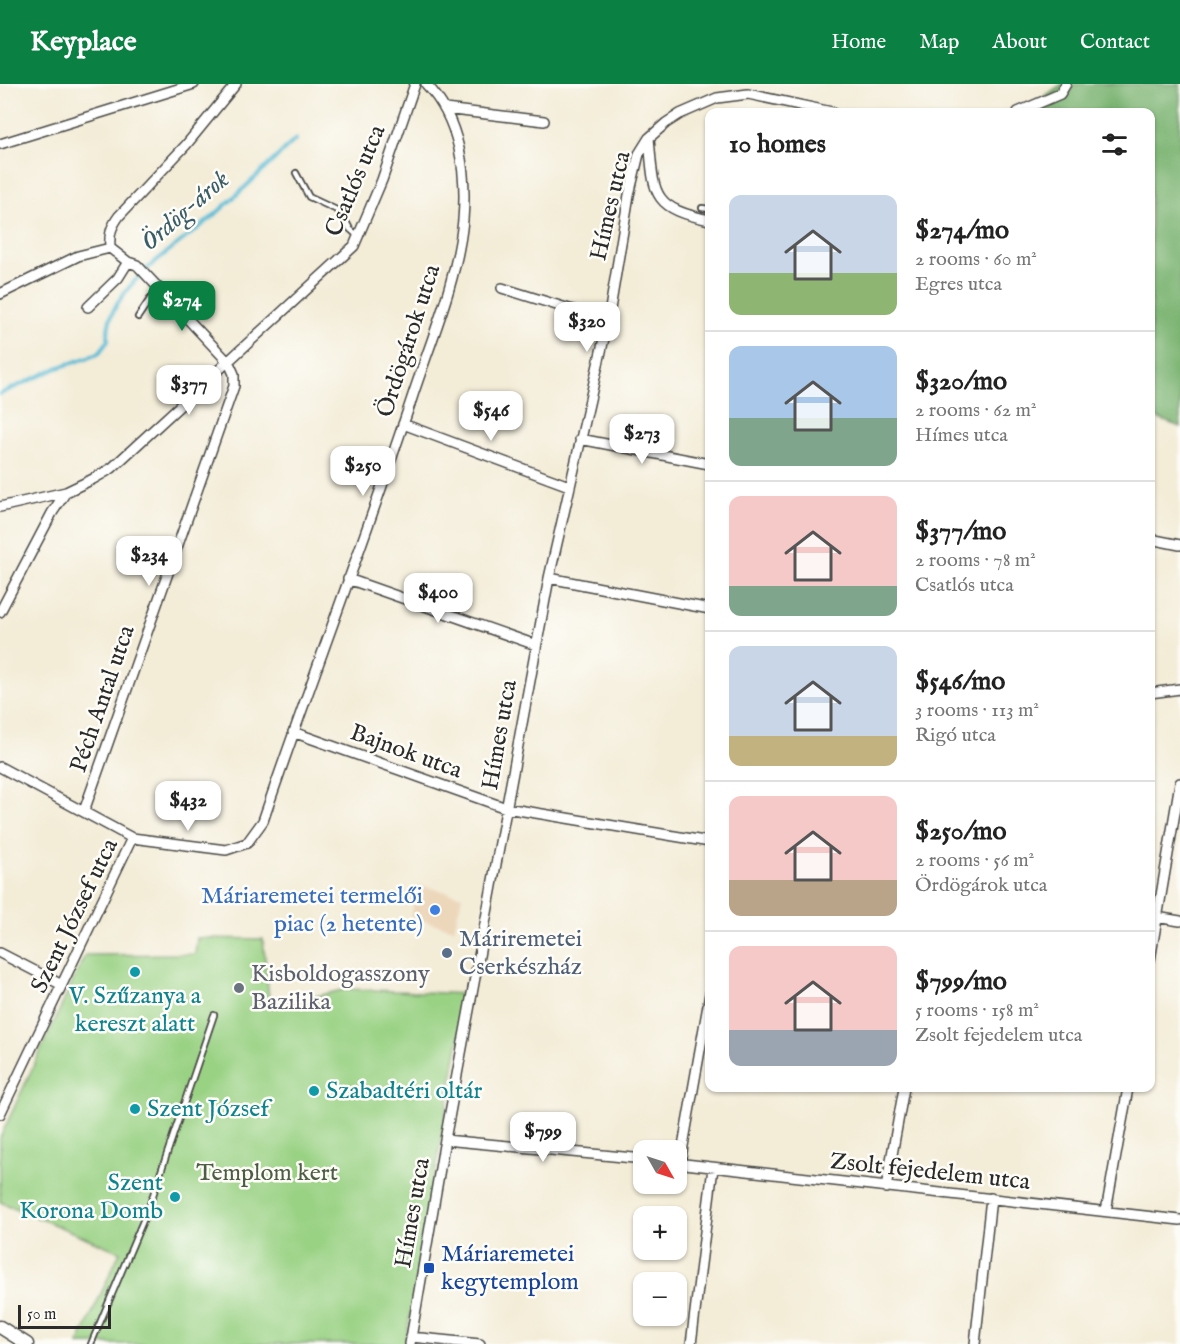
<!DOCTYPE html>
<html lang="en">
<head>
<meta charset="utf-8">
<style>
  body { margin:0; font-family:"IM FELL English",serif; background:#f6f6f6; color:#222; height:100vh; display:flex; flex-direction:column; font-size:22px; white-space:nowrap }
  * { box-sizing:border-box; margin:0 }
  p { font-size:20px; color:#767676 }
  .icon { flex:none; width:33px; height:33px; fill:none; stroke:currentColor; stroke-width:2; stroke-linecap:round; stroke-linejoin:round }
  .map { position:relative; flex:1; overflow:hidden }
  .panel { position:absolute; left:705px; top:24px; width:450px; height:984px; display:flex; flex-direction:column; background:#fff; border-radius:12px; box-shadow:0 2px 4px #0004 }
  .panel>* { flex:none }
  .needle { width:39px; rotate:129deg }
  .controls { position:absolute; left:633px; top:1056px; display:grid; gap:12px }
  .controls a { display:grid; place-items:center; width:54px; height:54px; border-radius:12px; background:#fff; box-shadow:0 2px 4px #0004; font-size:30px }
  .scale { position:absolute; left:18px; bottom:15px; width:93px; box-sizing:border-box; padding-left:6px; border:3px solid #2b2b2b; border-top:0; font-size:16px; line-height:21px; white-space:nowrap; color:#2b2b2b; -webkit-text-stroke:4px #fdfcf7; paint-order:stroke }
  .price { position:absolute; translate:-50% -51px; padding:0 14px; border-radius:12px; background:#fff; color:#222; font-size:20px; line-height:39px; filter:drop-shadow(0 2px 3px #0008) }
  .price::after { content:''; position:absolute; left:50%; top:36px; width:18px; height:14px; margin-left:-9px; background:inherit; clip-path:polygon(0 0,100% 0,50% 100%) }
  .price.active { background:#0b8043; color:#fff }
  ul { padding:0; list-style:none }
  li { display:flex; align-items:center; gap:18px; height:150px; padding:0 24px }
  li+li { border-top:2px solid #e0e0e0 }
  li span { display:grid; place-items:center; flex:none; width:168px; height:120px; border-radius:12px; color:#555 }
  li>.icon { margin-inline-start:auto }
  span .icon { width:72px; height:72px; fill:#fffc; stroke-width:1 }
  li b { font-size:26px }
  h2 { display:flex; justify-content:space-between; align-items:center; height:72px; padding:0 24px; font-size:26px }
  header { display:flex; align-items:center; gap:36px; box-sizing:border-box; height:84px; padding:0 30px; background:#0b8043; color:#fff }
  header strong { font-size:28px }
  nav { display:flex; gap:33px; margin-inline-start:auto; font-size:21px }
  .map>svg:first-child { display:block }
</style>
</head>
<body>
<header>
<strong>Keyplace</strong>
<nav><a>Home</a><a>Map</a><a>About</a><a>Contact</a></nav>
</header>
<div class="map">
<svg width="1180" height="1260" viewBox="0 0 1180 1260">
  <rect width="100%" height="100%" fill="#fdfcf7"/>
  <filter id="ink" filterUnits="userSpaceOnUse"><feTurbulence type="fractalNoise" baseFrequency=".0167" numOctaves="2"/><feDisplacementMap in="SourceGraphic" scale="12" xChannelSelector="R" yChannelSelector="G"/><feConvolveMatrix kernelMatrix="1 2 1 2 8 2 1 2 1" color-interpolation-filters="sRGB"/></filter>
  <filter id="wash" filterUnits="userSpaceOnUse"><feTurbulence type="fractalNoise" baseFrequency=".008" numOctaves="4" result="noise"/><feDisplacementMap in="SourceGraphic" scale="24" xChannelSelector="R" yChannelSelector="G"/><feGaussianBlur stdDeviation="1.35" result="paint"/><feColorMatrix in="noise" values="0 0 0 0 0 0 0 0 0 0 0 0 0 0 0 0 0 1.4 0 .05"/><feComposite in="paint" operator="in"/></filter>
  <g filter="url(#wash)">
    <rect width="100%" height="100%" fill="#f3ecd7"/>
    <path fill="#edd7bb" d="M419 801 462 812 454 845 410 833Z"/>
    <path fill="#9ad284" stroke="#627e58" stroke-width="1.5" d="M197 854 263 855 270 923 347 905 467 910 405 1260H78L120 1168 0 1118V1054L85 871 195 870Z"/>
    <path fill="#7bb472" stroke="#53704e" stroke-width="1.5" d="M1062 0H1180V343L1151 332 1150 28H1017L1028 24Z"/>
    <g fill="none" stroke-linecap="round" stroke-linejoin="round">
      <path stroke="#58bbd6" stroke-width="4" d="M0 310 57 284 98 270 108 257C107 240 111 228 121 214 143 182 181 159 211 134 240 109 267 82 296 55"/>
    </g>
  </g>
  <g filter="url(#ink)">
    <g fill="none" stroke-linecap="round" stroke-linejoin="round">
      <defs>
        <path id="service" d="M296 89 309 113 341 128 350 145 358 152
          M702 124 710 125
          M138 233 150 215 160 205
          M91 1260 150 1120 214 931"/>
        <path id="minor" d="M445 25 544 37
          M1018 28 1060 10 1066 0
          M649 54C654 109 650 124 710 136
          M0 60 194 0
          M110 164C109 150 111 143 119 132L186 61 236 0
          M502 204 608 237
          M0 210 78 172 110 164
          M88 223 118 194 128 178
          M403 340 569 402
          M580 355 709 380 710 377
          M0 423 66 408 93 395 112 384 354 162 382 96 415 0
          M1150 455 1180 461
          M549 494 710 525
          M348 495 536 561
          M0 528 52 429 66 408
          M1150 609 1180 605
          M293 648 506 724 710 758
          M0 683 132 754 226 766 247 759 263 737C311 596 365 456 412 314 431 256 457 197 463 136 467 89 460 35 426 0
          M84 727 234 302V290L229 279 137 181 128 178 110 164
          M1150 832 1180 837
          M0 869 62 901
          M1150 876 1180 699
          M0 1030 132 754
          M445 1056 644 1075
          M676 1079 1180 1136
          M680 1079 710 910
          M886 1104 904 1004
          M1106 1127 1128 1004
          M411 1253 480 1260
          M410 1260 444 1061 549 494 608 237 629 111 639 70 649 54 666 39 680 30 717 14 748 10 832 28
          M691 1260 713 1084
          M975 1260 991 1114"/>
        <path id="tertiary" d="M0 1243 27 1260"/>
      </defs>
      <use href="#service" stroke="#494845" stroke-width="8"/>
      <use href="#minor" stroke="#494845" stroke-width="12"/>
      <use href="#tertiary" stroke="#494845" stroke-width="15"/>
      <use href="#service" stroke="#fff" stroke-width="4.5"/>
      <use href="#minor" stroke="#fff" stroke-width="9"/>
      <use href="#tertiary" stroke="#fff" stroke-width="12"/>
    </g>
  </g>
  <circle fill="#3f7fe0" stroke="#fdfcf7" stroke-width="2" cx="435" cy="826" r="6"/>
  <circle fill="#5c6f8a" stroke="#fdfcf7" stroke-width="2" cx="447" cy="869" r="6"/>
  <g fill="#0f9aa8" stroke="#fdfcf7" stroke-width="2">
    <circle cx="135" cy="888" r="6"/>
    <circle cx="314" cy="1007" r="6"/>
    <circle cx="135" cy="1025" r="6"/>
    <circle cx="175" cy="1113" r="6"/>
  </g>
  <circle fill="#6b7280" stroke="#fdfcf7" stroke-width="2" cx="239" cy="904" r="6"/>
  <rect fill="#1a4fb4" stroke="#fdfcf7" stroke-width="2" x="423" y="1178" width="12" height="12" rx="3"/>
  <g text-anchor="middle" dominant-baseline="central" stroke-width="5" stroke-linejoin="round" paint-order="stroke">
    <g font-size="24" fill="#2b2b2b" stroke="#fdfcf7">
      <text transform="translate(356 97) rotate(-67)">Csatlós utca</text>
      <text transform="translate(611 122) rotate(-77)">Hímes utca</text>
      <text transform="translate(409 257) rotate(-72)">Ördögárok utca</text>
      <text transform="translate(103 615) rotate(-71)">Péch Antal utca</text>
      <text transform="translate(500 651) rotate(-80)">Hímes utca</text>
      <text transform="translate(406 668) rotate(20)">Bajnok utca</text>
      <text transform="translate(75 832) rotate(-64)">Szent József utca</text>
      <text transform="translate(930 1088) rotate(6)">Zsolt fejedelem utca</text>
      <text transform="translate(413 1129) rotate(-80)">Hímes utca</text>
    </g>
    <g font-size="24" fill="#366cbe" stroke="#fdfcf7" text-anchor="end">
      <text x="423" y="812">Máriaremetei termelői<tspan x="423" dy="28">piac (2 hetente)</tspan></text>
    </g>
    <g font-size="24" fill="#4e5e75" stroke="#fdfcf7" text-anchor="start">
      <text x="459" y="855">Máriremetei<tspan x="459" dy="28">Cserkészház</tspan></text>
    </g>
    <g font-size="24" fill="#5b616d" stroke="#fdfcf7" text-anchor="start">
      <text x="251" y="890">Kisboldogasszony<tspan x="251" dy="28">Bazilika</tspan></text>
    </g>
    <g font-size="24" fill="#0d838f" stroke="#fdfcf7" text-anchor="start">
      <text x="135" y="912" text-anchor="middle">V. Szűzanya a<tspan x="135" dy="28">kereszt alatt</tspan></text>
      <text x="326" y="1007">Szabadtéri oltár</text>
      <text x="147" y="1025">Szent József</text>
      <text x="163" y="1099" text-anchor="end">Szent<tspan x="163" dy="28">Korona Domb</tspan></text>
    </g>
    <g font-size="24" fill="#4c5d46" stroke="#fdfcf7">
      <text x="267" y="1089">Templom kert</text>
    </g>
    <g font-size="24" fill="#164399" stroke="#fdfcf7" text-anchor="start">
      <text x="441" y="1170">Máriaremetei<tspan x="441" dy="28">kegytemplom</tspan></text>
    </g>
    <g font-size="26" font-style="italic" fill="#3b5d67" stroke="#fdfcf7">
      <text transform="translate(185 127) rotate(-41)">Ördög-árok</text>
    </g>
  </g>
</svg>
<div class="controls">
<a><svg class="needle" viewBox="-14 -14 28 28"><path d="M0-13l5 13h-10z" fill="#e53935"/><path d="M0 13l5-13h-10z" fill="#767676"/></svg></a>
<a>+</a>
<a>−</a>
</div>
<div class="scale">50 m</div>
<b class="price active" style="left:182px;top:248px">$274</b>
<b class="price" style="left:587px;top:269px">$320</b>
<b class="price" style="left:189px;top:332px">$377</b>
<b class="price" style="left:491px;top:358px">$546</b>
<b class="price" style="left:642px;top:381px">$273</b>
<b class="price" style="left:363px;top:413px">$250</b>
<b class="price" style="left:149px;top:503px">$234</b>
<b class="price" style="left:438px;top:540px">$400</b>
<b class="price" style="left:188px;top:748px">$432</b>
<b class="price" style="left:543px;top:1079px">$799</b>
<section class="panel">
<h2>10 homes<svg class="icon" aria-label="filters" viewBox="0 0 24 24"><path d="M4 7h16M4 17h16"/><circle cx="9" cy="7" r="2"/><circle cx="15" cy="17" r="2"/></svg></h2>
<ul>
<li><span style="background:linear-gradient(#c9d6e8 65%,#8fb573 0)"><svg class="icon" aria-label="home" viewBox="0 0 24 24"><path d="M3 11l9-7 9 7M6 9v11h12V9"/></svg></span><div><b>$274/mo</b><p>2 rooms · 60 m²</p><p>Egres utca</p></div></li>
<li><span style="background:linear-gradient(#a9c7e8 60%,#7fa58c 0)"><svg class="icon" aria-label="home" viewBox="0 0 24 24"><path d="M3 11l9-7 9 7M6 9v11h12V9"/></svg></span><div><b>$320/mo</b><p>2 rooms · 62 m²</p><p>Hímes utca</p></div></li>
<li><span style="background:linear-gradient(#f6c9c9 75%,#7fa58c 0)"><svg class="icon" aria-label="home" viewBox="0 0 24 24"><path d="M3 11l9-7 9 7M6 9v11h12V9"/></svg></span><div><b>$377/mo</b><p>2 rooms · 78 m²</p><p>Csatlós utca</p></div></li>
<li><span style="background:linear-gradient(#c9d6e8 75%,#c2b280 0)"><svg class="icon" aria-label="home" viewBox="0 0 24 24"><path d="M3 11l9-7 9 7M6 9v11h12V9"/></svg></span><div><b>$546/mo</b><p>3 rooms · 113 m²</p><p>Rigó utca</p></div></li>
<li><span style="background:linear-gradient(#f6c9c9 70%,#b9a48a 0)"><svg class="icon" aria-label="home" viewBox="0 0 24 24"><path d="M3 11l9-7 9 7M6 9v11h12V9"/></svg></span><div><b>$250/mo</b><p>2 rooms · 56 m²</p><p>Ördögárok utca</p></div></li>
<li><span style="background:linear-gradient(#f6c9c9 70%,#9aa5b1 0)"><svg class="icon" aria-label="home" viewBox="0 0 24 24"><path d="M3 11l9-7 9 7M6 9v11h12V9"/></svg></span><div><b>$799/mo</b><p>5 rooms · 158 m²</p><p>Zsolt fejedelem utca</p></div></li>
</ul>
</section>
</div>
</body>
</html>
